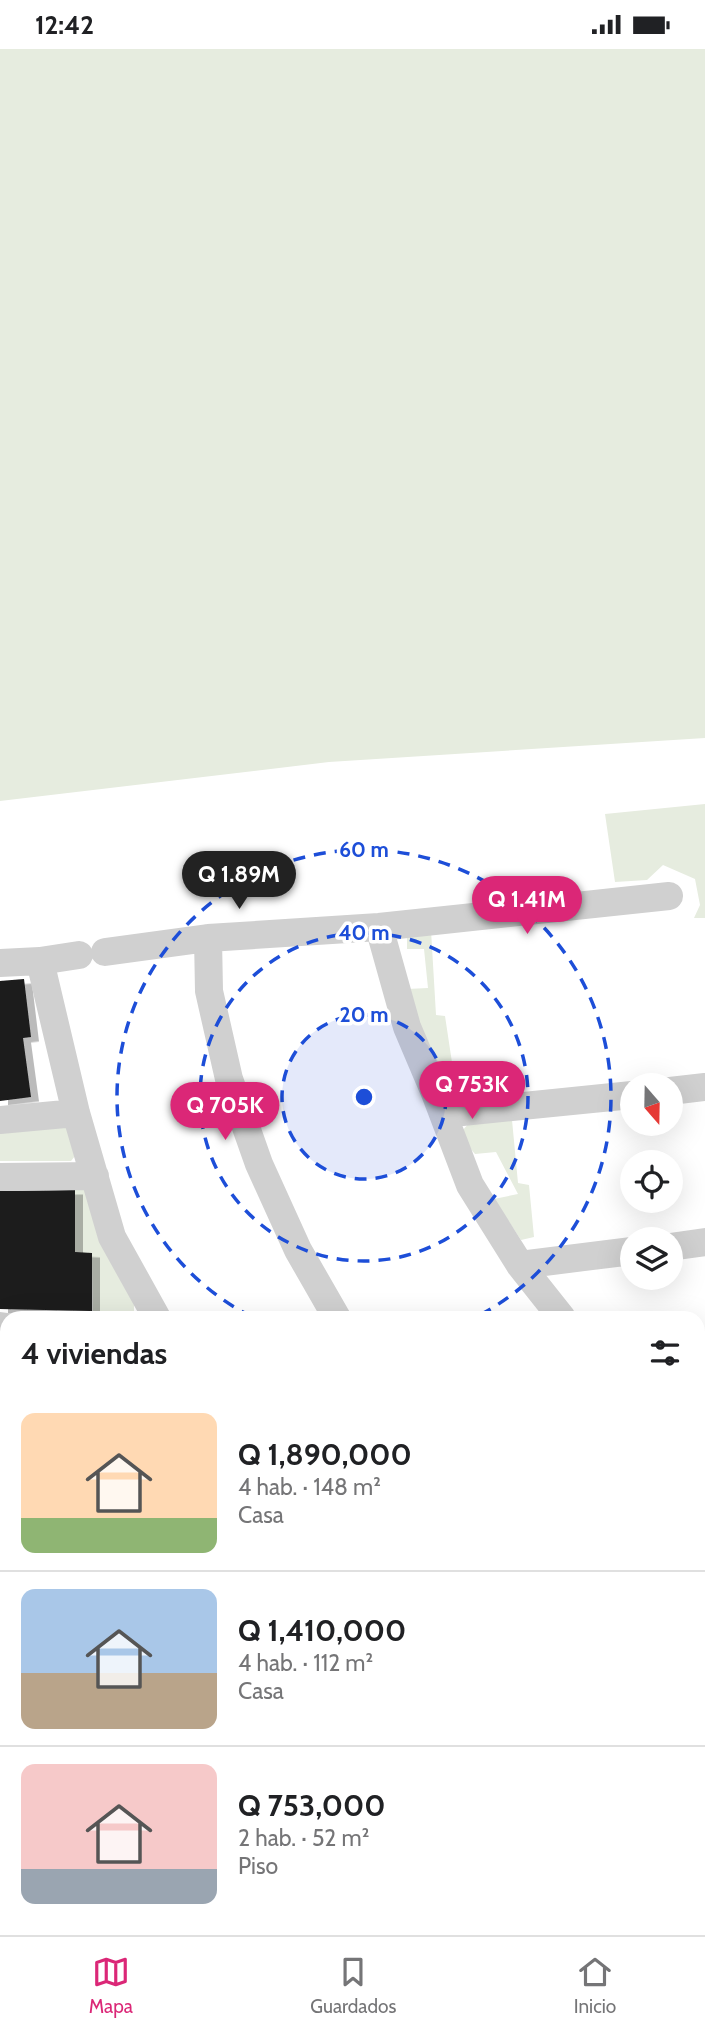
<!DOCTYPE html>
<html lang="es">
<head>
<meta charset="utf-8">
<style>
  body { margin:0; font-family:Cabin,sans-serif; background:#f2f2f2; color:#202124; height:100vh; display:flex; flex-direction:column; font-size:26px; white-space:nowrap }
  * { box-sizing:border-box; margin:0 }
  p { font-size:23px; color:#757577 }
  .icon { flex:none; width:38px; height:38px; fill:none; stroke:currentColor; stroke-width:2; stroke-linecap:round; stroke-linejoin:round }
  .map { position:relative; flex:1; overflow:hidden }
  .panel { position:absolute; left:0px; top:1262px; width:705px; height:625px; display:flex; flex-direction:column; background:#fff; border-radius:21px 21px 0 0; box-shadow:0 7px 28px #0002 }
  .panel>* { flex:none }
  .needle { width:46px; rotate:160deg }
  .controls { position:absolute; left:620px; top:1024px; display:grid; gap:14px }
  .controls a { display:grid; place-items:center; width:63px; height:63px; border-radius:50%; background:#fff; box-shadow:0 7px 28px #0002; font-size:35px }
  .price { position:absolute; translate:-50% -60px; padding:0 16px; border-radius:24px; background:#db2777; color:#fff; font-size:23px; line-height:46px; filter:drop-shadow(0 2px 4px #0008) }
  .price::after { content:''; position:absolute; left:50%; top:42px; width:21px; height:16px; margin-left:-10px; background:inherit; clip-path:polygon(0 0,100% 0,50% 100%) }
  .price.current { background:#222; color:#fff }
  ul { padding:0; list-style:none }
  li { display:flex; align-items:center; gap:21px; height:175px; padding:0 21px }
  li+li { border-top:2px solid #e0e0e0 }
  li span { display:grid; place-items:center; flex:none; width:196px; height:140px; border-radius:14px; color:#555 }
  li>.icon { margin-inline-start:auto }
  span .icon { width:84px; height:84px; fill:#fffc; stroke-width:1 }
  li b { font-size:30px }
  h2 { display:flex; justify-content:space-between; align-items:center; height:84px; padding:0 21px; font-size:30px }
  .status { display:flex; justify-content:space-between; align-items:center; height:49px; padding:0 35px; background:#fff; direction:ltr }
  .status svg { height:19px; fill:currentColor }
  .dock { display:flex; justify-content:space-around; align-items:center; height:98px; border-top:2px solid #e0e0e0; background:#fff; font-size:19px; color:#757577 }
  .dock a { display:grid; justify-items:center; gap:4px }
  .dock .current { color:#db2777 }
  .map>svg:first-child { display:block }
</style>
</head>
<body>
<div class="status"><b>12:42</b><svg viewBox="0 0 49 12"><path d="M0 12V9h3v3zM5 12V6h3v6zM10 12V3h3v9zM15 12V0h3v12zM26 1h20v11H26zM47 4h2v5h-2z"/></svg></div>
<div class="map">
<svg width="705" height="1886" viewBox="0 0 705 1886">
  <defs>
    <filter id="shadow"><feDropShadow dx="8" dy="4.5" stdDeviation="0" flood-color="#0004"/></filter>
  </defs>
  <rect width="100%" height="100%" fill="#fff"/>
  <path fill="#e6ecdf" d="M0 0H705V689L329 713 0 752Z
    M705 755V869H694L700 856 695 830 663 816 647 831 615 833 605 765Z
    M431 881 436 966 445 967 456 1040 443 1045 407 940 428 939 424 900H407V884Z
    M512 1071 518 1134 529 1136 534 1188 521 1191 494 1150 518 1145 496 1103 475 1105 465 1093 463 1081 469 1074Z
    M0 1076 67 1078 75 1107 71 1112H0Z
    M88 1138 134 1256V1267L126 1269H93L92 1205 75 1203V1141Z"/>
  <path fill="#1a1a1a" filter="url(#shadow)" d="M24 930 31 988 23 989 31 1048 0 1052V932Z
    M75 1141V1203L92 1204V1262L0 1260V1142Z
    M0 1294H7V1346H0Z"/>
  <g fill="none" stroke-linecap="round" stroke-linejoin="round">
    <path stroke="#d0d0d0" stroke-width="28" d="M379 878 407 978 435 1044 470 1136 520 1216 562 1269
      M208 889 209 942 229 1030 259 1115 298 1201 337 1269
      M105 903 208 889 379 878 669 847
      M40 912 76 1064 112 1188 157 1269
      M0 914 40 912 79 906
      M670 1042 705 1038
      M443 1065 632 1046
      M0 1071 76 1064
      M0 1128 95 1127
      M670 1198 705 1193
      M520 1216 632 1202
      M0 1277 7 1278
      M0 1376H7
      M698 1380H705
      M0 1836 7 1837
      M307 1880 353 1886
      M634 1886 635 1880"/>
  </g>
  <circle cx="364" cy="1048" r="82" fill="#1d4ed8" fill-opacity=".12"/>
  <g fill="none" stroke="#1d4ed8" stroke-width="3.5" stroke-dasharray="12 9">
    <circle cx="364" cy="1048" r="82"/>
    <circle cx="364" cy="1048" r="164"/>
    <path d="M252 1268A247 247 0 1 1 476 1268"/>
  </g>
  <circle cx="364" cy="1048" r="10" fill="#1d4ed8" stroke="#fff" stroke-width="3.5"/>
  <g font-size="21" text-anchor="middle" font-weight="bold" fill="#1d4ed8" stroke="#fff" stroke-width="7" stroke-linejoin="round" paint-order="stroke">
    <text x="364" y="808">60 m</text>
    <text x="364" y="891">40 m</text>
    <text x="364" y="973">20 m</text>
  </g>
</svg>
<div class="controls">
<a><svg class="needle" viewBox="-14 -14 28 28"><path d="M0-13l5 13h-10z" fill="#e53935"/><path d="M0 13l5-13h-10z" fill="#757577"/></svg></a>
<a><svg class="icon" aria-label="locate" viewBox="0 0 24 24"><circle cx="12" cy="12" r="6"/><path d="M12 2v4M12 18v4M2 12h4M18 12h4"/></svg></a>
<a><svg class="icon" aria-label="layers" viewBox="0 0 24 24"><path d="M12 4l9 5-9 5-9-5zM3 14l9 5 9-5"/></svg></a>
</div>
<b class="price current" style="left:239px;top:862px">Q 1.89M</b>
<b class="price" style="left:527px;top:887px">Q 1.41M</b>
<b class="price" style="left:472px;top:1072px">Q 753K</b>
<b class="price" style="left:225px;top:1093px">Q 705K</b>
<section class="panel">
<h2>4 viviendas<svg class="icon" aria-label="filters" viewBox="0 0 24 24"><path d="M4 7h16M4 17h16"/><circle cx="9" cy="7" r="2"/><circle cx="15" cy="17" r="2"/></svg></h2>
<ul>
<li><span style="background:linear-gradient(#ffd9b3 75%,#8fb573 0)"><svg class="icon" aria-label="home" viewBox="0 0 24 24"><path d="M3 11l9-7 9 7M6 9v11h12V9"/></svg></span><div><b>Q 1,890,000</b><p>4 hab. · 148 m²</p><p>Casa</p></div></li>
<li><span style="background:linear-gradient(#a9c7e8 60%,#b9a48a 0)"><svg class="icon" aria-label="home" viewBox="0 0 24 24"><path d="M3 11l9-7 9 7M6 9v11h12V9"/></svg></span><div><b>Q 1,410,000</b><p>4 hab. · 112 m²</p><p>Casa</p></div></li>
<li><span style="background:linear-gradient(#f6c9c9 75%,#9aa5b1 0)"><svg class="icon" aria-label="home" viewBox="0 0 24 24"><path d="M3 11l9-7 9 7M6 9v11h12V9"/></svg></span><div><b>Q 753,000</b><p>2 hab. · 52 m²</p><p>Piso</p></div></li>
</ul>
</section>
</div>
<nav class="dock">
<a class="current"><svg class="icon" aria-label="map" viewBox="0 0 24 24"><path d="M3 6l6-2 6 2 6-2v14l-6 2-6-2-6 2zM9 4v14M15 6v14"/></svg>Mapa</a>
<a><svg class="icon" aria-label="saved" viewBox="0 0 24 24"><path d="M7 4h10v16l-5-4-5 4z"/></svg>Guardados</a>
<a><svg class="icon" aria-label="home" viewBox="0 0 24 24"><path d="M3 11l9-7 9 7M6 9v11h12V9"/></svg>Inicio</a>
</nav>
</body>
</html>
